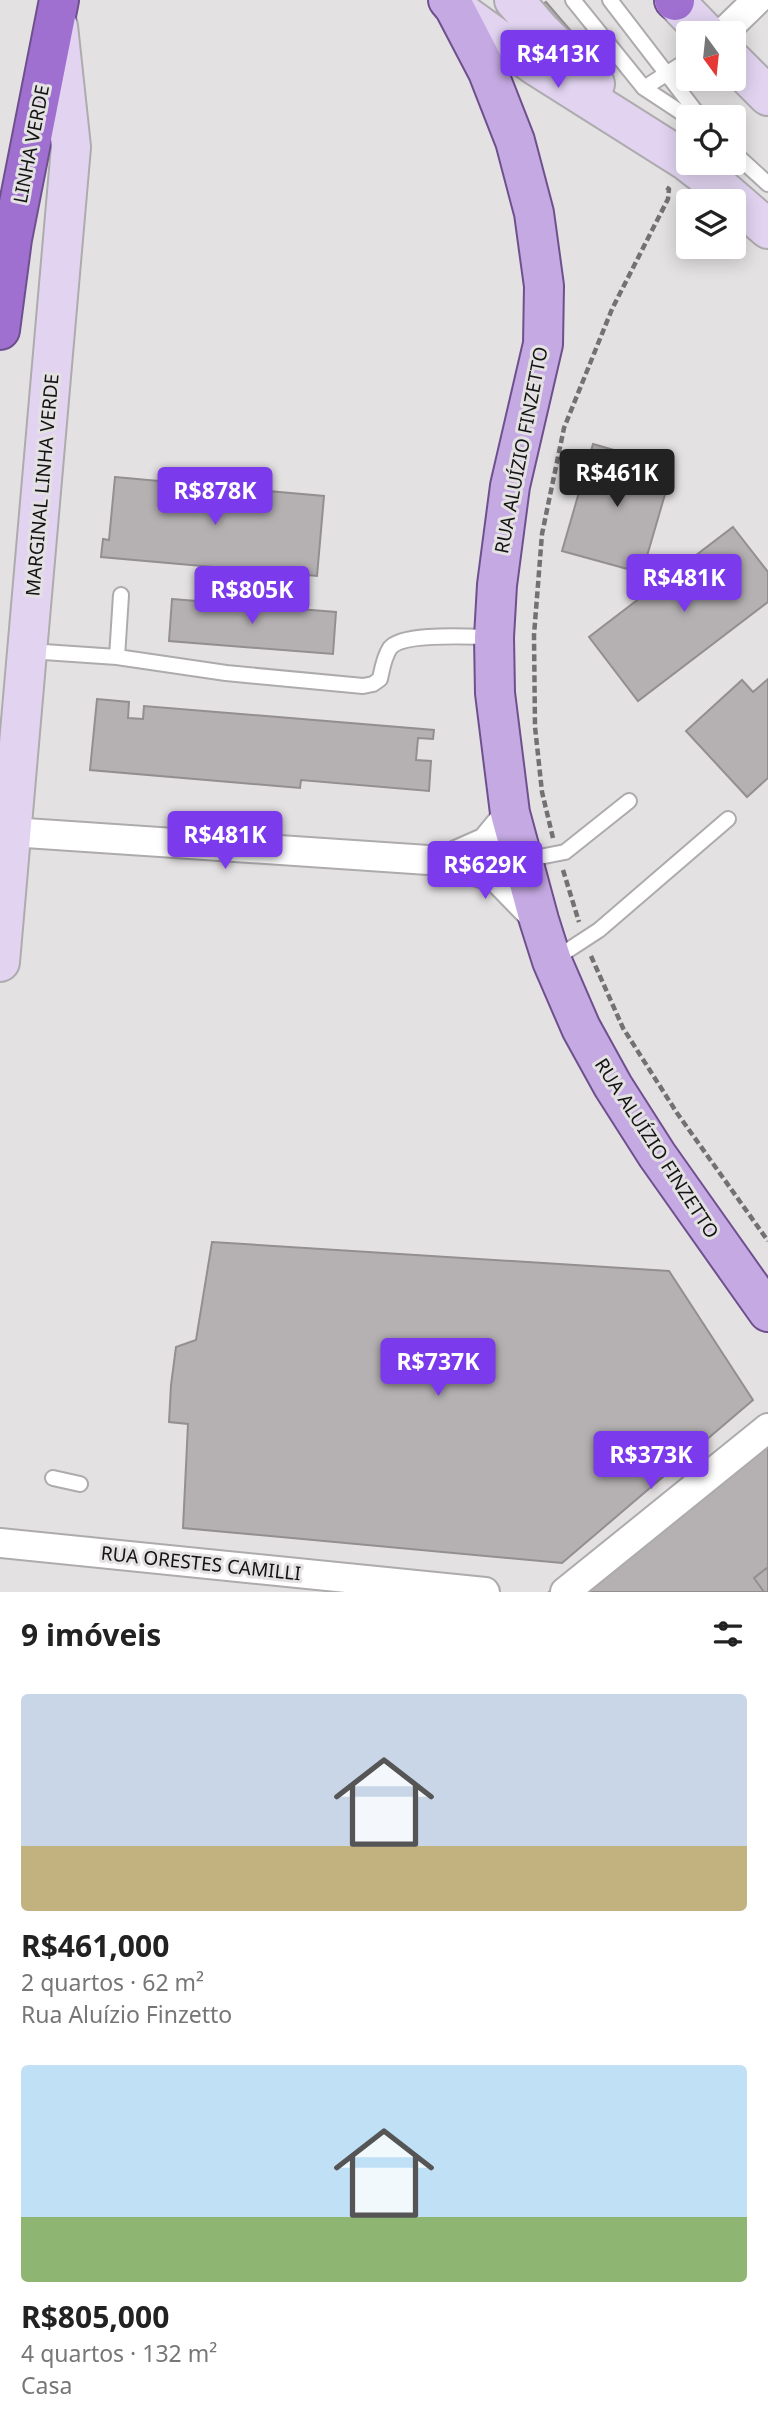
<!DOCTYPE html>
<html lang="pt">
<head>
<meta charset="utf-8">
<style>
  body { margin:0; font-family:"Noto Sans",sans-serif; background:#f6f6f6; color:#222; height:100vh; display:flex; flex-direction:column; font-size:26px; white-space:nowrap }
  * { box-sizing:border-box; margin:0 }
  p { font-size:23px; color:#767676 }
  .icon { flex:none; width:38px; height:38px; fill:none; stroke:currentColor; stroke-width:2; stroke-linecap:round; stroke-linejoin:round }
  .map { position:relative; height:1592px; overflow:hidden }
  .drawer { display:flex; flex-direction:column; background:#fff; flex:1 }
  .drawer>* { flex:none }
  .needle { width:46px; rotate:165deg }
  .fabs { position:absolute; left:676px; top:21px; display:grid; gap:14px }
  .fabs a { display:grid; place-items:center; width:70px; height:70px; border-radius:7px; background:#fff; box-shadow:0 4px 18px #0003; font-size:35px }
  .price { position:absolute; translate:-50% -60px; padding:0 16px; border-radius:7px; background:#7c3aed; color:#fff; font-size:23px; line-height:46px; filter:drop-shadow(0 2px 4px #0008) }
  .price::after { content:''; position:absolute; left:50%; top:42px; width:21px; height:16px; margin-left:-10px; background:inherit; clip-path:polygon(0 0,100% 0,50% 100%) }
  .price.on { background:#222; color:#fff }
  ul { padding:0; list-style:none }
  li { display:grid; align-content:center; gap:14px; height:371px; padding:0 21px }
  li span { display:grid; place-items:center; height:217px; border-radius:7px; color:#555 }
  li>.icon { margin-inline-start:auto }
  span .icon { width:126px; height:126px; fill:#fffc; stroke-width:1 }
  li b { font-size:30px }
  h2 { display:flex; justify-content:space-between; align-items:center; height:84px; padding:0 21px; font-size:30px }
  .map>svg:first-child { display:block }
</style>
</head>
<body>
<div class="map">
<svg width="768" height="1592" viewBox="0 0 768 1592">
  <rect width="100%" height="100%" fill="#e4e1e3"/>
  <path fill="#b5b1b2" stroke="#938f90" stroke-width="2" d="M546 2 570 30 564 35 541 6Z
    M593 444 673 467 642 573 562 551Z
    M115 477 324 496 317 576 101 557 103 539 109 540Z
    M733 527 768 572V602L638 701 589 637Z
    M172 599 336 612 333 654 169 641Z
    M768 679V778L747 797 686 731 742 680 753 692Z
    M97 699 129 702 128 718 143 719 144 706 434 730 433 739 418 738 416 760 431 761 429 791 301 780 300 788 90 770Z
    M212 1242 669 1271 753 1400 562 1563 183 1528 188 1424 169 1422 171 1385 176 1347 196 1340Z
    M768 1420V1592H549Z
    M768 1567V1592H764L754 1578Z"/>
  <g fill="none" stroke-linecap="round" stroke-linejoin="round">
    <defs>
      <path id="lane" d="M573 0 644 88 688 117
        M610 0 700 117
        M644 88 688 60
        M733 152 768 184
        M29 651 117 657 121 595
        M117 657 226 673 363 686 373 684 380 679C382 669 384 657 390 648 403 632 471 637 492 637
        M524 860 565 852 629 801
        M553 960 599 930 728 819
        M53 1478 80 1484"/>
      <path id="street" d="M723 33 757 0
        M11 832 443 861 497 878 537 919
        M443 861 486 842 510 813
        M0 1543 485 1592
        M565 1592 768 1428"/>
      <path id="secondary" d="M514 0 540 30 595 84
        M674 0 706 33
        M454 7 536 66 688 162
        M733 61 768 96
        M689 163 715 183 768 229
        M0 962 71 147 58 26"/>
      <path id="primary" d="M448 0 454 7 488 72 515 141 534 213 544 286 543 344 510 486 497 585 494 637 495 693 510 813 539 920 552 961 581 1028 613 1086 657 1155 768 1312"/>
      <path id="highway" d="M674 0 675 1
        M0 330 12 239 59 0"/>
    </defs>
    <use href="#lane" stroke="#adabad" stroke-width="18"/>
    <use href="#street" stroke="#adabad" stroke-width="32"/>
    <use href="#secondary" stroke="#adabad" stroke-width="42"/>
    <use href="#primary" stroke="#6f508e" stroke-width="42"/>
    <use href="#highway" stroke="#6f508e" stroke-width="42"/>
    <path stroke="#737272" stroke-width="4.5" stroke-dasharray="7 3.5" stroke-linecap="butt" d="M553 838 542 792 535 727 534 635 542 534 564 428 612 309 668 199 669 189 666 187
      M563 870 579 922
      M591 956 623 1028 677 1113 768 1241"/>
    <use href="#lane" stroke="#fff" stroke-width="14"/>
    <use href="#street" stroke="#fff" stroke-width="28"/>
    <use href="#secondary" stroke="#e2d4f1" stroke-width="38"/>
    <use href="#primary" stroke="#c5a9e2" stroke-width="38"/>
    <use href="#highway" stroke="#9f70cf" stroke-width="38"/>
  </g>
  <g text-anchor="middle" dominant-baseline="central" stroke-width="6" stroke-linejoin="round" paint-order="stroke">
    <g font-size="19" fill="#151414" stroke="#e4e1e3">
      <text transform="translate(31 144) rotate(-79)">LINHA VERDE</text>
      <text transform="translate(521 450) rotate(-79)">RUA ALUÍZIO FINZETTO</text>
      <text transform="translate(42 485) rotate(-85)">MARGINAL LINHA VERDE</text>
      <text transform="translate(657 1148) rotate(57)">RUA ALUÍZIO FINZETTO</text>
      <text transform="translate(201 1563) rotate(6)">RUA ORESTES CAMILLI</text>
    </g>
  </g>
</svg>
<div class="fabs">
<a><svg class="needle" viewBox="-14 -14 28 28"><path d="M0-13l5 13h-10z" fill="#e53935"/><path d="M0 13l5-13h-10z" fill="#767676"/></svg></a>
<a><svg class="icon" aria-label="locate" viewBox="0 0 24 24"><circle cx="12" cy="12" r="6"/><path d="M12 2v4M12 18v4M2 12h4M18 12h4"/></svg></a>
<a><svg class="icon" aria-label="layers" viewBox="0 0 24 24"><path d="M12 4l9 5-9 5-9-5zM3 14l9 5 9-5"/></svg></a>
</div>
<b class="price" style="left:558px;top:90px">R$413K</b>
<b class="price on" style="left:617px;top:509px">R$461K</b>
<b class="price" style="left:215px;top:527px">R$878K</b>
<b class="price" style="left:684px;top:614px">R$481K</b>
<b class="price" style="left:252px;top:626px">R$805K</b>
<b class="price" style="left:225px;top:871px">R$481K</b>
<b class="price" style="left:485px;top:901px">R$629K</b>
<b class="price" style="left:438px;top:1398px">R$737K</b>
<b class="price" style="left:651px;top:1491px">R$373K</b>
</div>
<section class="drawer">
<h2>9 imóveis<svg class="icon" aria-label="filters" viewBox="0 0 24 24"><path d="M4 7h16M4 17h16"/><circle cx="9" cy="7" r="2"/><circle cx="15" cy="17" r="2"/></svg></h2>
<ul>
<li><span style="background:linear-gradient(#c9d6e8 70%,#c2b280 0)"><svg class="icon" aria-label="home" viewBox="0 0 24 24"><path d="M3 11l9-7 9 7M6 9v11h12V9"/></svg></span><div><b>R$461,000</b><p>2 quartos · 62 m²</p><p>Rua Aluízio Finzetto</p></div></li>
<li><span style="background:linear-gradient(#bfe0f5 70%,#8fb573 0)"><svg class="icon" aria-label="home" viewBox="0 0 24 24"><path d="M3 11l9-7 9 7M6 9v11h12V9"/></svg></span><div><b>R$805,000</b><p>4 quartos · 132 m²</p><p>Casa</p></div></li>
</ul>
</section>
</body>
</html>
